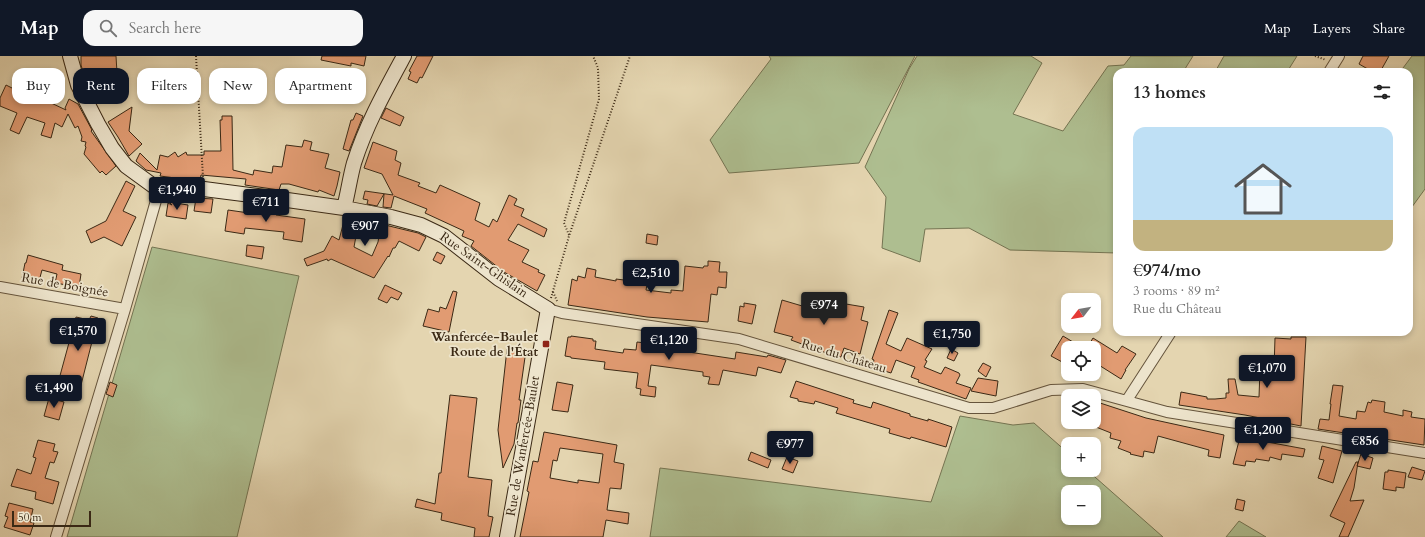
<!DOCTYPE html>
<html lang="en">
<head>
<meta charset="utf-8">
<style>
  body { margin:0; font-family:Cardo,serif; background:#f6f6f6; color:#222; height:100vh; display:flex; flex-direction:column; font-size:15px; white-space:nowrap }
  * { box-sizing:border-box; margin:0 }
  p { font-size:13px; color:#767676 }
  .icon { flex:none; width:22px; height:22px; fill:none; stroke:currentColor; stroke-width:2; stroke-linecap:round; stroke-linejoin:round }
  .map { position:relative; flex:1; overflow:hidden }
  .drawer { position:absolute; left:1113px; top:12px; width:300px; height:268px; display:flex; flex-direction:column; background:#fff; border-radius:12px; box-shadow:0 2px 6px #0003 }
  .drawer>* { flex:none }
  .banner { position:absolute; left:12px; top:12px; width:380px; height:36px; display:flex; gap:8px }
  .needle { width:26px; rotate:239deg }
  .tools { position:absolute; left:1061px; top:237px; display:grid; gap:8px }
  .tools a { display:grid; place-items:center; width:40px; height:40px; border-radius:8px; background:#fff; box-shadow:0 2px 6px #0003; font-size:20px }
  .scale { position:absolute; left:12px; bottom:10px; width:79px; box-sizing:border-box; padding-left:4px; border:2px solid #3b2915; border-top:0; font-size:11px; line-height:14px; white-space:nowrap; color:#3b2915; -webkit-text-stroke:3px #ede4cc; paint-order:stroke }
  .price { position:absolute; translate:-50% -34px; padding:0 9px; border-radius:4px; background:#111827; color:#fff; font-size:13px; line-height:26px; filter:drop-shadow(0 1px 2px #0008) }
  .price::after { content:''; position:absolute; left:50%; top:24px; width:12px; height:9px; margin-left:-6px; background:inherit; clip-path:polygon(0 0,100% 0,50% 100%) }
  .price.on { background:#222; color:#fff }
  ul { padding:0; list-style:none }
  li { display:grid; align-content:center; gap:8px; height:212px; padding:0 20px }
  li+li { border-top:1px solid #e0e0e0 }
  li span { display:grid; place-items:center; height:124px; border-radius:12px; color:#555 }
  li>.icon { margin-inline-start:auto }
  span .icon { width:72px; height:72px; fill:#fffc; stroke-width:1 }
  li b { font-size:17px }
  h2 { display:flex; justify-content:space-between; align-items:center; height:48px; padding:0 20px; font-size:17px }
  .chip { padding:0 14px; border-radius:12px; background:#fff; box-shadow:0 2px 6px #0003; font-size:14px; line-height:36px }
  .chip.on { background:#111827; color:#fff }
  header { display:flex; align-items:center; gap:24px; box-sizing:border-box; height:56px; padding:0 20px; background:#111827; color:#fff }
  header strong { font-size:19px }
  nav { display:flex; gap:22px; margin-inline-start:auto; font-size:14px }
  .search { width:280px; height:36px; background:#f6f6f6; display:flex; align-items:center; gap:10px; box-sizing:border-box; padding:0 14px; border-radius:12px; color:#767676; font-size:15px }
  .map>svg:first-child { display:block }
</style>
</head>
<body>
<header>
<strong>Map</strong>
<div class="search"><svg class="icon" aria-label="search" viewBox="0 0 24 24"><circle cx="10" cy="10" r="6"/><path d="M15 15l6 6"/></svg>Search here</div>
<nav><a>Map</a><a>Layers</a><a>Share</a></nav>
</header>
<div class="map">
<svg width="1425" height="481" viewBox="0 0 1425 481">
  <rect width="100%" height="100%" fill="#e4d5b0"/>
  <filter id="stains"><feTurbulence type="fractalNoise" baseFrequency=".005" numOctaves="4"/><feColorMatrix values="0 0 0 0 .2 0 0 0 0 .09 0 0 0 0 .02 0 0 0 .5 -.17"/></filter>
  <radialGradient id="worn" r=".72"><stop offset=".6" stop-color="#630" stop-opacity="0"/><stop offset="1" stop-color="#630" stop-opacity=".3"/></radialGradient>
  <path fill="#aebe90" stroke="#747452" fill-rule="evenodd" d="M769 0H915L859 107 729 117 710 84 771 3Z
    M917 0H1031L1042 7 1013 58 1063 75 1108 10 1124 9 1131 0H1193L1183 16H1117V197L1010 194 969 172 925 173 920 206 882 192 886 141 865 111 909 13Z
    M1224 0H1297L1287 16H1215Z
    M1412 0H1425V133L1409 155V16H1400Z
    M152 191 299 220 237 481H67Z
    M960 360 1013 369 1034 367 1068 397V414H1087L1163 481H650L660 412 931 446ZM1068 436H1094V462H1068Z
    M1239 465 1266 481H1226Z"/>
  <path fill="#e19b72" stroke="#3b2915" fill-rule="evenodd" d="M81 0H116L117 17 84 19 81 9Z
    M322 0H366L364 10 351 7V10L321 4Z
    M417 0H433L422 22 420 21 417 27 408 23 411 16 409 15Z
    M1363 0H1389L1380 16H1373L1359 8Z
    M347 25 358 29 355 37 344 33Z
    M6 29 14 33 15 30 66 54 65 52 69 43 78 48 92 74 91 75 116 110 106 119 102 115 100 117 84 98 86 91 85 90 86 86 81 85 82 81 78 70 75 72 68 58 62 71 55 67 51 82 41 79 45 67 27 61 19 78 10 74 17 57 0 50V42Z
    M132 51 129 75 142 88 129 100 118 81 108 66Z
    M386 52 404 61 400 70 381 62Z
    M356 57 363 60 349 95 343 93 351 64H353Z
    M222 60H232L233 114 253 119 254 114 272 117 273 110 282 111 286 89 302 91 304 84 312 86 310 94 329 98 325 112 340 116 337 130 334 140 319 134 318 136 289 128H281L279 134 245 129 246 123 201 119 200 125H198L160 120 161 117 146 114 136 105 140 97 157 114 160 99 168 101 175 96 178 101 186 96 187 99H204V95H221L220 64H222Z
    M373 86 397 95 395 104 401 107 398 119 420 127 418 130 436 137 440 129 480 147 475 164 489 171 493 163 497 166 509 139 517 143 514 149 524 153 521 160 547 173 544 181 518 168 508 184 529 194 522 206 539 214 538 216 545 219 537 235 504 216 471 190 474 185 462 180 464 175 425 157 427 153 394 140 391 152 383 151 384 138 377 150 367 148 368 144 363 143 365 135 393 139 382 118 364 112Z
    M126 125 135 130 123 155 136 161 122 190 104 181 91 187 86 175 106 165Z
    M196 142 213 143 211 157 194 155Z
    M169 146 188 149 186 163 166 160 168 147 172 149Z
    M258 149 266 150V152L277 154 276 159 305 163 302 186 283 183 284 176 245 172 244 178 225 175 228 154 256 158Z
    M345 161 366 165 356 180 354 191 372 200 378 186 381 168 418 177 426 181 419 195 399 185 395 192H393L389 201 388 200 374 222 331 203 328 205 327 203 307 210 304 203 324 195 332 180 339 184Z
    M647 178 658 180 657 189 646 187Z
    M247 189 264 191 262 203 246 200Z
    M437 196 445 200 441 208 433 204Z
    M28 199 63 209 62 214 81 218 79 231 55 227 57 218 42 214 39 225 22 222 25 207H26Z
    M708 205 720 206 719 216H727L726 232 718 231 717 239 711 238 708 266 647 261 568 249 572 223 577 225 578 220 585 222 587 212 596 214 595 221 616 225V223L624 224 626 213 641 217 642 212 650 213 646 234 671 237V234L683 235 685 210 703 212 704 210H708Z
    M385 229 402 237 398 244 391 241 387 247 378 243Z
    M453 235 457 236 449 276 423 270 428 253 439 256 440 251 446 253Z
    M824 240 834 242V246L864 251 861 264 868 266 860 298 844 292 841 301 810 292V291L791 284 793 281 774 276 782 244 809 252 821 259Z
    M744 247 756 249 752 268 738 265 740 250 744 251Z
    M889 254 898 257 886 288 901 295 907 282 932 293 925 304 927 305 924 311 941 318 945 311 959 317 960 319 956 327 971 332 966 343 918 326 919 324 911 321 915 311 896 304 891 317 872 311 874 304 872 303Z
    M91 260 98 262 80 333 58 327 76 261 89 264Z
    M571 280 593 283V285H596L595 293 623 297 624 293 636 294 637 286 663 289 662 292 735 303 736 296 767 301 768 299 786 304 781 317 758 311 756 320 723 314 719 329 708 328 710 321 703 320V316L651 309 648 330 656 331 655 341 640 339 641 333 636 332 638 317 604 313 605 306 571 302V301L565 300 568 281H571Z
    M1063 280 1083 292H1068V300L1064 307 1051 300Z
    M1291 281H1306L1301 370 1245 359 1179 349 1181 336 1207 341V343H1215L1226 342V337H1229L1228 323H1235L1238 339 1259 341 1260 313H1274L1275 282 1291 283Z
    M1093 282 1117 297 1122 290 1136 298 1125 314H1126L1121 323 1094 306V292H1087Z
    M507 293 526 294 519 344H521L518 367H517L514 388 503 412 498 374Z
    M951 293 958 297 954 305 947 302Z
    M983 307 991 311 986 321 978 315Z
    M978 322 998 325 996 340 971 335Z
    M796 325 854 344 853 347 871 352 873 346 910 358V360L928 365V363L952 371 946 391 911 381 910 383 889 377 890 373 836 357 838 352 815 345 814 348 798 345V343L790 341Z
    M110 326 117 329 113 341 106 338Z
    M557 326 573 329 568 356 552 354Z
    M1333 329 1343 330 1339 360 1356 363 1357 355 1365 356 1368 346 1371 347 1372 344 1385 346 1384 356 1403 360V354L1412 356 1411 361 1425 363 1424 389 1318 373 1320 363 1329 364 1331 348H1330Z
    M450 339 477 342 468 421 492 424 488 460 493 461 489 481H474L475 472 441 464 442 457 415 451 417 443 435 448 439 417H441Z
    M49 342 64 346 59 364 44 360Z
    M1094 345 1146 362 1224 379 1220 402 1208 400 1209 394 1158 380 1154 397 1144 395 1143 401 1130 398 1131 397 1118 392 1121 385 1110 382 1111 377 1091 369 1092 366H1094Z
    M544 376 617 389 614 406 624 408 621 433 610 432 607 454 629 457 628 468 606 464 603 481H520L529 436 527 435 533 405 538 406ZM560 392 603 398 599 427 578 424V427L550 422 553 404 557 405Z
    M1240 381 1305 393 1303 401 1282 398 1281 404 1270 401 1269 405 1256 403 1255 406 1246 405 1245 410 1233 408Z
    M38 384 55 388 53 395 58 396 54 407 50 406 45 422 59 426 53 448 35 443 36 436 11 430 17 413 31 418 36 402 33 401Z
    M1322 390 1342 395 1333 427 1318 422 1324 404 1319 403Z
    M751 396 771 404 768 412 748 404Z
    M1361 398 1373 402 1370 413 1357 410Z
    M787 401 798 405 793 417 782 413Z
    M1356 406H1358L1354 432 1350 445 1364 444 1348 481H1339L1345 467 1330 460Z
    M1412 411 1425 415 1422 424 1408 421Z
    M1388 414 1406 417 1404 432 1396 431V435L1383 433 1385 416H1388Z
    M1237 443 1245 445 1243 455 1235 453Z
    M9 447 33 453 30 466 34 467 30 479 4 471 8 461 5 460Z"/>
  <g fill="none" stroke-linecap="round" stroke-linejoin="round">
    <defs>
      <path id="street" d="M1329 16 1339 0
        M0 231 125 253
        M548 253 562 257 739 283 969 352H993L1051 334 1083 333 1167 356 1425 397
        M1127 344 1171 276
        M56 481 125 253 159 134"/>
      <path id="secondary" d="M70 0 78 29 98 68 112 92 126 110 159 134 204 133 266 141 344 152 391 161 421 169 444 180 499 223 548 253 507 481
        M344 152C348 137 350 121 354 107 366 69 385 35 404 0"/>
    </defs>
    <use href="#street" stroke="#65543c" stroke-width="12"/>
    <use href="#secondary" stroke="#3b2915" stroke-width="16"/>
    <path stroke="#3b2915" stroke-width="2" stroke-dasharray="1 2" stroke-linecap="butt" d="M196 0 203 121
      M1315 0 1326 4
      M569 179 564 167 599 43 598 12 593 0
      M553 236 557 245
      M551 242 569 180 630 0"/>
    <use href="#street" stroke="#ede4cc" stroke-width="10"/>
    <use href="#secondary" stroke="#ede4cc" stroke-width="14"/>
  </g>
  <rect fill="#8f2418" stroke="#ede4cc" stroke-width="1.5" x="542" y="284" width="8" height="8" rx="2"/>
  <g text-anchor="middle" dominant-baseline="central" stroke-width="3.5" stroke-linejoin="round" paint-order="stroke">
    <g font-size="13" fill="#3b2915" stroke="#ede4cc">
      <text transform="translate(484 209) rotate(35)">Rue Saint-Ghislain</text>
      <text transform="translate(65 229) rotate(10)">Rue de Boignée</text>
      <text transform="translate(844 300) rotate(17)">Rue du Château</text>
      <text transform="translate(523 390) rotate(-80)">Rue de Wanfercée-Baulet</text>
    </g>
    <g font-size="13" font-weight="bold" fill="#3b2915" stroke="#ede4cc" text-anchor="end">
      <text x="538" y="281">Wanfercée-Baulet<tspan x="538" dy="15">Route de l'État</tspan></text>
    </g>
  </g>
  <rect width="100%" height="100%" filter="url(#stains)"/>
  <rect width="100%" height="100%" fill="url(#worn)"/>
</svg>
<div class="tools">
<a><svg class="needle" viewBox="-14 -14 28 28"><path d="M0-13l5 13h-10z" fill="#e53935"/><path d="M0 13l5-13h-10z" fill="#767676"/></svg></a>
<a><svg class="icon" aria-label="locate" viewBox="0 0 24 24"><circle cx="12" cy="12" r="6"/><path d="M12 2v4M12 18v4M2 12h4M18 12h4"/></svg></a>
<a><svg class="icon" aria-label="layers" viewBox="0 0 24 24"><path d="M12 4l9 5-9 5-9-5zM3 14l9 5 9-5"/></svg></a>
<a>+</a>
<a>−</a>
</div>
<div class="scale">50 m</div>
<b class="price" style="left:177px;top:155px">€1,940</b>
<b class="price" style="left:266px;top:167px">€711</b>
<b class="price" style="left:365px;top:191px">€907</b>
<b class="price" style="left:651px;top:238px">€2,510</b>
<b class="price on" style="left:824px;top:270px">€974</b>
<b class="price" style="left:78px;top:296px">€1,570</b>
<b class="price" style="left:952px;top:299px">€1,750</b>
<b class="price" style="left:669px;top:305px">€1,120</b>
<b class="price" style="left:1267px;top:333px">€1,070</b>
<b class="price" style="left:54px;top:353px">€1,490</b>
<b class="price" style="left:1263px;top:395px">€1,200</b>
<b class="price" style="left:1365px;top:406px">€856</b>
<b class="price" style="left:790px;top:409px">€977</b>
<div class="banner">
<a class="chip">Buy</a>
<a class="chip on">Rent</a>
<a class="chip">Filters</a>
<a class="chip">New</a>
<a class="chip">Apartment</a>
</div>
<section class="drawer">
<h2>13 homes<svg class="icon" aria-label="filters" viewBox="0 0 24 24"><path d="M4 7h16M4 17h16"/><circle cx="9" cy="7" r="2"/><circle cx="15" cy="17" r="2"/></svg></h2>
<ul>
<li><span style="background:linear-gradient(#bfe0f5 75%,#c2b280 0)"><svg class="icon" aria-label="home" viewBox="0 0 24 24"><path d="M3 11l9-7 9 7M6 9v11h12V9"/></svg></span><div><b>€974/mo</b><p>3 rooms · 89 m²</p><p>Rue du Château</p></div></li>
</ul>
</section>
</div>
</body>
</html>
